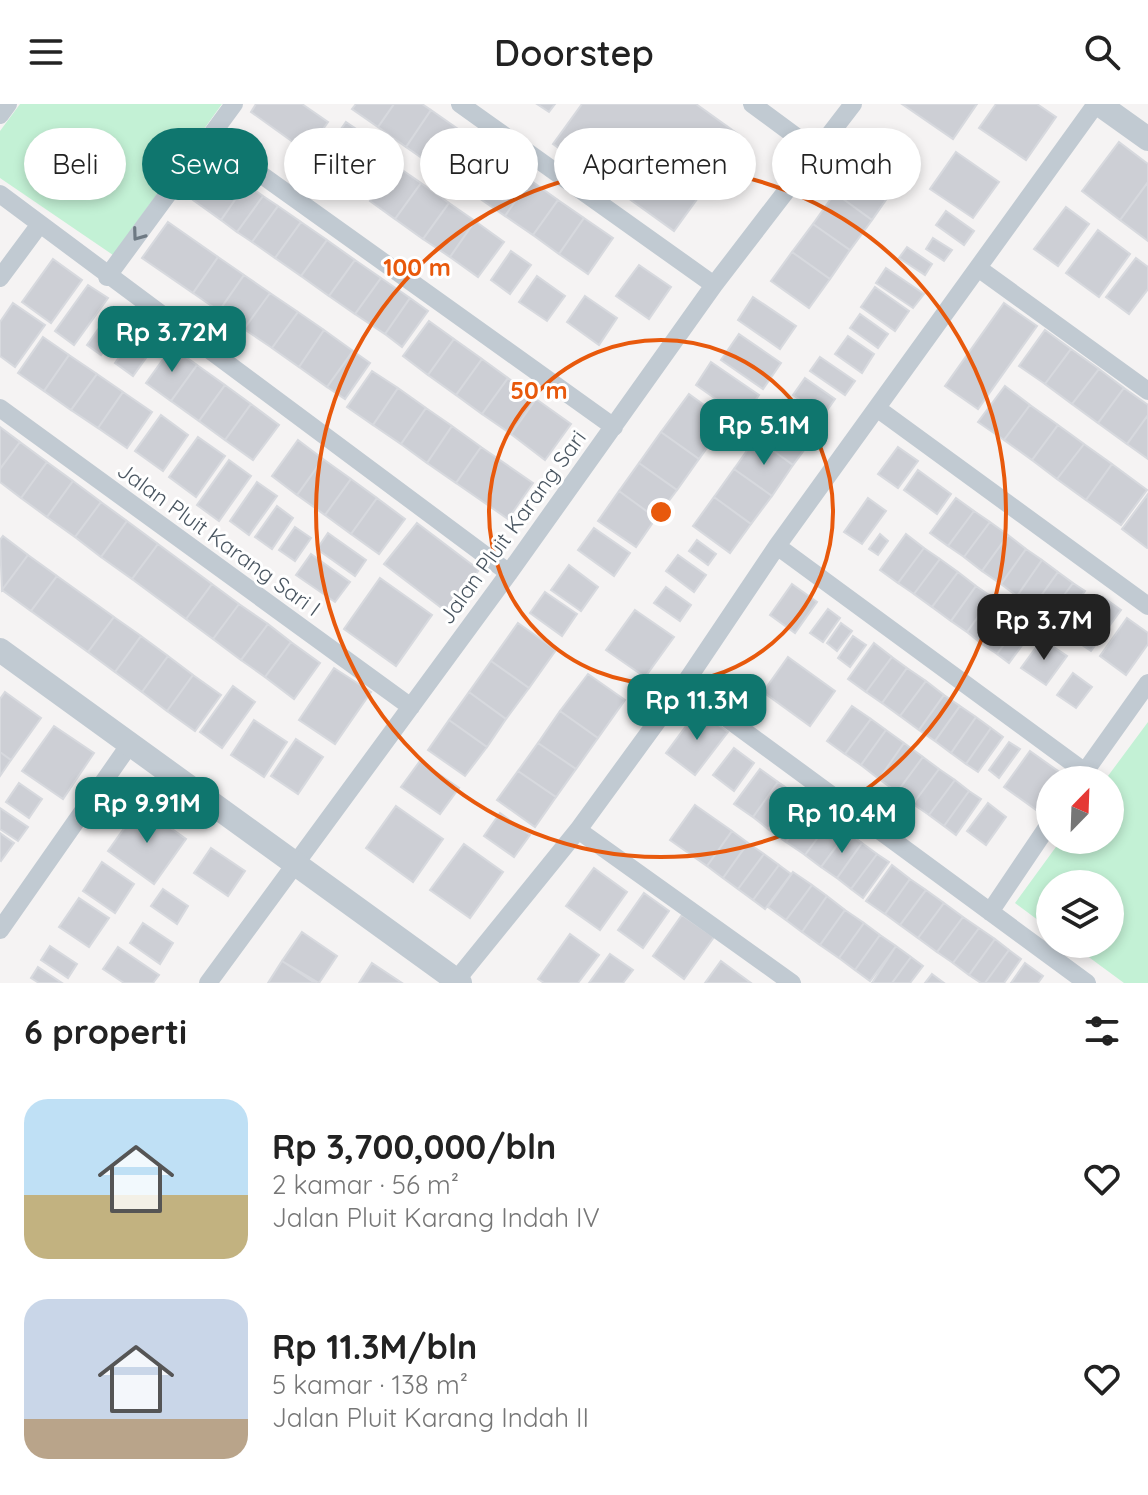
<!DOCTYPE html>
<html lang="id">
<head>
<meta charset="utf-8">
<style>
  body { margin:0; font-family:Quicksand,sans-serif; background:#f6f6f6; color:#222; height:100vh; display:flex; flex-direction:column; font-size:30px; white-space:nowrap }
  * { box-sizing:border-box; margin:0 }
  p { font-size:26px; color:#767676 }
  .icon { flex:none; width:44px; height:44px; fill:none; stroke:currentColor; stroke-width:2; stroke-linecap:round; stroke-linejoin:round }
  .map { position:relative; height:879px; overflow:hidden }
  .drawer { display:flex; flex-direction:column; background:#fff; flex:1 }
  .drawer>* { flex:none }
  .hud { position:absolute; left:24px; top:24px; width:1100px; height:72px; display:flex; gap:16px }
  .needle { width:52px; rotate:23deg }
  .controls { position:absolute; left:1036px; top:662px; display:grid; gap:16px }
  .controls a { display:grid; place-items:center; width:88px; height:88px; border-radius:50%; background:#fff; box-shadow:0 4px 12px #0003; font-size:40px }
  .price { position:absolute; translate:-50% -68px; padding:0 18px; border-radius:16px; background:#0f766e; color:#fff; font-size:26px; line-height:52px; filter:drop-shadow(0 2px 4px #0008) }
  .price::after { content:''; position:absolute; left:50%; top:48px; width:24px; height:18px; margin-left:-12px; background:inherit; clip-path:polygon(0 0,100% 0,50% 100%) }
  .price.active { background:#222; color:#fff }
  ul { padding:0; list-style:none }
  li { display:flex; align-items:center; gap:24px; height:200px; padding:0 24px }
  li span { display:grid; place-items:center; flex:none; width:224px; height:160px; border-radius:24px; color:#555 }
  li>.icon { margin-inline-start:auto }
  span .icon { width:96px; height:96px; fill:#fffc; stroke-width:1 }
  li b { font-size:34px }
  h2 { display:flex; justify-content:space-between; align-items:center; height:96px; padding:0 24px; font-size:34px }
  .tag { padding:0 28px; border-radius:36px; background:#fff; box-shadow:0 4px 12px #0003; font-size:28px; line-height:72px }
  .tag.active { background:#0f766e; color:#fff }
  header { display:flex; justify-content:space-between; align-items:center; height:104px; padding:0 24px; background:#fff; font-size:36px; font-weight:600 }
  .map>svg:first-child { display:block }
</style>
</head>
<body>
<header><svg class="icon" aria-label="menu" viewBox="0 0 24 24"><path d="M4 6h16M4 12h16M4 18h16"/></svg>Doorstep<svg class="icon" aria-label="search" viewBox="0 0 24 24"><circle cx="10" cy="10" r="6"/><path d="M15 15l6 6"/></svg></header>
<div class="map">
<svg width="1148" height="879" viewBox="0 0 1148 879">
  <rect width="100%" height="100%" fill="#f5f3f3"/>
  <path fill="#c3f1d5" d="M20 0H222L113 151 0 74V27Z
    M1148 618V879H1124L1071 840H1110V780H1050V825L1015 799 1061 736H1110V676H1105Z"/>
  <path fill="#cdcfd5" stroke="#d7d9de" stroke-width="2" d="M256 0H302L328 18 307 48 251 8Z
    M356 0H394L378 23 352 5Z
    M394 0H422L431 6 406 43 378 23Z
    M537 0H555L549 8Z
    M582 0H696L742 33 674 127 553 40Z
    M902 0H977L953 35Z
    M996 0H1037L1056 13 1026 56 979 24Z
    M431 6 458 25 432 61 406 43Z
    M346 18 371 35 345 73 320 55Z
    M458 25 487 45 461 81 432 61Z
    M1119 38 1148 60V78L1120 116 1082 87Z
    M373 42 393 56 371 86 352 73Z
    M956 48 999 78 973 114 930 85Z
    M862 51 899 77 872 116 835 89Z
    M504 58 530 76 505 112 479 94Z
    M218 60 246 80 221 116 193 96Z
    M395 61 421 79 395 115 370 97Z
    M530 76 558 96 533 131 505 112Z
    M1148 78V137L1120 116Z
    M421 79 449 99 423 135 395 115Z
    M246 80 263 92 237 128 221 116Z
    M835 89 872 116 850 146 813 120Z
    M263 92 278 102 252 138 237 128Z
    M558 96 584 114 559 150 533 131Z
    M449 99 475 117 450 153 423 135Z
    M278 102 301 118 275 154 252 138Z
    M1066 103 1089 120 1058 162 1034 145Z
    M946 107 974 127 964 141 936 121Z
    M584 114 613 134 588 170 559 150Z
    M475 117 504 138 478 173 450 153Z
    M168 118 218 153 193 189 142 154Z
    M301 118 327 136 301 172 275 154Z
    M813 120 850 146 830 175 792 148Z
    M1098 126 1130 150 1099 193 1066 169Z
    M933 134 952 146 944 157 926 145Z
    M327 136 355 156 329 192 301 172Z
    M907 143 932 160 925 171 899 154Z
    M511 147 531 161 510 190 491 176Z
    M792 148 830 175 809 204 771 177Z
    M218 153 244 171 219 207 193 189Z
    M1136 154 1148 163V185L1129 210 1106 193Z
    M53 155 82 176 51 219 22 198Z
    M355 156 381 174 355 210 329 192Z
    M639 161 671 183 649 215 616 192Z
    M886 164 924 190 913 204 876 179Z
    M244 171 270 189 244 225 219 207Z
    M537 172 565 192 547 217 519 198Z
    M381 174 410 194 385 230 355 210Z
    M88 181 108 194 74 241 55 227Z
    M875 183 909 207 895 227 861 203Z
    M270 189 298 208 272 244 244 225Z
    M585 192 617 214 599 241 567 218Z
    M753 193 796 222 780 245 738 216Z
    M410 194 428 207 402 243 385 230Z
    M13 199 45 221 15 263 0 252V218Z
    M1004 199 1037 222 978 305 945 282Z
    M114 203 128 213 101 251 87 241Z
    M298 208 324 226 299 263 272 244Z
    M860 210 888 230 878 244 850 224Z
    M429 217 454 235 428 271 403 252Z
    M324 226 353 247 327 283 299 263Z
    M1045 226 1071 245 1045 280 1019 262Z
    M138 227 156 240 133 272 115 259Z
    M739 230 781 259 763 285 721 256Z
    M848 232 874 250 862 269 835 250Z
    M43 233 69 251 44 287 18 269Z
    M454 235 482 255 456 291 428 271Z
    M172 243 197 261 171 297 146 279Z
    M1071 245 1099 265 1072 300 1045 280Z
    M353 247 370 259 345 295 327 283Z
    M69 251 97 270 71 306 44 287Z
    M820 253 855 277 845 291 810 267Z
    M482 255 508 274 482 310 456 291Z
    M711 258 759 291 743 314 696 281Z
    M197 261 225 281 199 317 171 297Z
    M1099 265 1124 284 1098 319 1072 300Z
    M372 267 398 284 373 321 347 303Z
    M97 270 123 288 98 324 71 306Z
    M508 274 536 295 511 330 482 310Z
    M805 274 835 295 823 312 793 291Z
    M225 281 251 300 225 336 199 317Z
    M1005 282 1030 301 1004 336 978 318Z
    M398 284 426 304 401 340 373 321Z
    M1124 284 1148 301V311L1127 340 1098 319Z
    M123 288 152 308 127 344 98 324Z
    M689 290 726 317 699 355 661 328Z
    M536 295 571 320 545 356 511 330Z
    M783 296 821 323 793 361 756 334Z
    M251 300 279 321 253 356 225 336Z
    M1030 301 1058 321 1032 356 1004 336Z
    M426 304 452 322 427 359 401 340Z
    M161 311 188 331 163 367 135 347Z
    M1148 311V355L1127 340Z
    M1058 321 1084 340 1057 375 1032 356Z
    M452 322 481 343 456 379 427 359Z
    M0 323 20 338 0 365Z
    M661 328 699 355 677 386 639 359Z
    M198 333 225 352 196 393 169 373Z
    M756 334 793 361 772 392 734 365Z
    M298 336 323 355 297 391 272 372Z
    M20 338 47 358 21 394 0 378V365Z
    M1084 340 1112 360 1086 396 1057 375Z
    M481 343 533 379 508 415 456 379Z
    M898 343 918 357 898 384 878 370Z
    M323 355 351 375 325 411 297 391Z
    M229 356 251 372 219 417 197 401Z
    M47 358 73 377 47 413 21 394Z
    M639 359 677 386 656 414 619 387Z
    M1112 360 1147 386 1121 421 1086 396Z
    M734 365 772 392 751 420 714 393Z
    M918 366 951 390 937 410 904 386Z
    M351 375 377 394 351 430 325 411Z
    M73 377 101 398 75 433 47 413Z
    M257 378 277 392 249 431 230 417Z
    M619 387 656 414 636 443 598 417Z
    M1148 390V443L1147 444 1122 425Z
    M714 393 751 420 730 449 693 422Z
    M377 394 405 415 379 450 351 430Z
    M868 394 886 407 862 440 844 428Z
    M956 394 974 407 948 442 930 429Z
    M101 398 127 417 101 453 75 433Z
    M277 402 293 414 272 445 255 433Z
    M974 407 990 418 964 453 948 442Z
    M127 417 158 440 132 475 101 453Z
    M990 418 1008 431 982 467 964 453Z
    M417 419 479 466 447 508 384 460Z
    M295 423 311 434 295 457 279 446Z
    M594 424 630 449 614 472 578 446Z
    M328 429 366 456 355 472 317 445Z
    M880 430 888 437 878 451 869 445Z
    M906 430 924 444 898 479 880 466Z
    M1008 431 1026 445 1001 480 982 467Z
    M3 432 28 451 2 486 0 436Z
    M697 436 716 450 708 461 689 447Z
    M158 440 212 480 186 515 132 475Z
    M924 444 940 455 914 490 898 479Z
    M1026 445 1042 456 1017 492 1001 480Z
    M311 450 350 478 335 498 296 471Z
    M28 451 57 472 31 507 2 486Z
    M678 451 706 471 694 488 666 467Z
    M940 455 958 468 932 503 914 490Z
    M1042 456 1058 468 1033 503 1017 492Z
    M569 461 598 483 581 507 551 486Z
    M958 468 976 482 951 517 932 503Z
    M1058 468 1073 479 1047 514 1033 503Z
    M57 472 114 513 88 548 31 507Z
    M380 474 432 511 396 562 344 525Z
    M1073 479 1085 487 1059 523 1047 514Z
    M212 480 239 500 213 535 186 515Z
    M792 480 817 498 795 529 770 511Z
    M976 482 992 493 967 528 951 517Z
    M666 483 691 501 680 517 654 499Z
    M545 488 577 510 562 532 530 509Z
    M992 493 1008 504 982 540 967 528Z
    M1103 493 1121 506 1091 547 1073 535Z
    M239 500 268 520 241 556 213 535Z
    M1008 504 1023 515 997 550 982 540Z
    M828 505 840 514 823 538 810 529Z
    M635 506 674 533 645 573 606 546Z
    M114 513 141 532 115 568 88 548Z
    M1127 514 1148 529V540L1126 571 1100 552Z
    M1023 515 1035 524 1009 559 997 550Z
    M518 519 556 546 529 584 491 557Z
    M841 519 852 527 837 547 827 539Z
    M268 520 291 538 265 573 241 556Z
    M141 532 168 552 142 588 115 568Z
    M853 532 866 541 850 563 838 554Z
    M1042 535 1067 552 1046 581 1021 564Z
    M291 538 320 559 294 595 265 573Z
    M874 539 892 553 866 588 848 575Z
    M168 552 193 571 167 607 142 588Z
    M788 553 835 587 810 622 763 588Z
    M892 553 907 564 882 599 866 588Z
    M491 557 529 584 506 615 469 588Z
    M334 564 371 588 335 640 299 616Z
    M907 564 926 577 900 612 882 599Z
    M1073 569 1092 583 1076 604 1057 591Z
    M588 570 625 596 598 634 560 607Z
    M193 571 221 591 195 627 167 607Z
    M926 577 944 591 919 626 900 612Z
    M233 582 255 598 222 644 200 628Z
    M5 588 41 614 11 656 0 648V595Z
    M469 588 506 615 487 643 449 616Z
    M944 591 960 602 935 637 919 626Z
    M852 602 871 615 845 650 827 637Z
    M960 602 976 613 951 649 935 637Z
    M698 606 728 628 695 671 666 649Z
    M560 607 598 634 576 665 538 639Z
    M976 613 991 624 966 660 951 649Z
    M871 615 886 626 861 661 845 650Z
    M254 616 287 638 264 673 231 651Z
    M449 616 487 643 465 672 428 646Z
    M54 622 94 649 63 695 22 667Z
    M991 624 1003 633 978 668 966 660Z
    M886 626 904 639 879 675 861 661Z
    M296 635 323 653 298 690 271 672Z
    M1009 638 1020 645 999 674 989 666Z
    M538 639 576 665 556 693 518 667Z
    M904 639 923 653 897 688 879 675Z
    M734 644 754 659 734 687 713 671Z
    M1030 647 1065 672 1061 676H1050V692L1039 708 1004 683Z
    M0 648 11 656 0 672Z
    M923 653 939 665 913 700 897 688Z
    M420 657 459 684 440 710 401 683Z
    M760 665 778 678 753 713 734 700Z
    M939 665 955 676 929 711 913 700Z
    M518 667 556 693 535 723 497 696Z
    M955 676 969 687 944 722 929 711Z
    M778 678 794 689 768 725 753 713Z
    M19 679 42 695 29 714 6 698Z
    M969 687 981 695 956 731 944 722Z
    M794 689 812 703 786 738 768 725Z
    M988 699 1006 713 986 741 967 727Z
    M695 701 732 727 707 762 670 736Z
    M140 702 186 735 154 780 108 747Z
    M396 702 443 735 413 778 366 744Z
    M812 703 831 716 805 751 786 738Z
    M0 704 28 723 18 737 0 725Z
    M500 709 530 731 514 753 484 732Z
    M831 716 847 728 821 763 805 751Z
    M732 727 748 739 723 774 707 762Z
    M847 728 862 739 837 774 821 763Z
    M0 729 14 739 1 757 0 756Z
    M748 739 764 750 738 785 723 774Z
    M862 739 877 750 851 785 837 774Z
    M464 740 503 768 470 814 430 786Z
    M211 744 245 767 228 792 194 769Z
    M764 750 779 761 753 796 738 785Z
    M877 750 889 758 863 794 851 785Z
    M102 758 134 780 115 809 83 787Z
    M779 761 791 770 765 805 753 796Z
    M892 761 910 775 885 810 866 797Z
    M594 764 627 788 600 826 566 802Z
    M793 768 812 781 786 816 768 803Z
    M910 775 926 786 900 821 885 810Z
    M812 781 827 792 802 828 786 816Z
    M163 785 188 802 177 820 151 802Z
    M926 786 944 799 918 834 900 821Z
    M644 789 669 807 643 844 618 826Z
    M827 792 845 806 820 841 802 828Z
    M79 794 109 814 89 843 59 823Z
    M944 799 963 813 937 848 918 834Z
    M845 806 864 819 839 854 820 841Z
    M682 811 714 833 684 875 653 852Z
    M963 813 979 824 953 859 937 848Z
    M143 819 173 839 160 860 130 839Z
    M864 819 880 831 855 866 839 854Z
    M979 824 995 835 969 871 953 859Z
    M302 828 337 852 319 879 282 857Z
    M570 830 599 851 578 879H544L538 875Z
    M880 831 896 842 870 877 855 866Z
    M995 835 1009 846 985 879H981L969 871Z
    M50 842 77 860 68 874 41 856Z
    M896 842 911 853 892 879H872Z
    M118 843 159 871 153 879H124L103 865Z
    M1009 846 1021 855 1004 879H985Z
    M610 850 633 866 623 879H589Z
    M911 853 923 862 910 879H892Z
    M282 857 315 879H268Z
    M721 857 751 879H705Z
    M372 859 402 879H359Z
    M1025 859 1043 872 1038 879H1011Z
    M38 863 62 879H39L31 874Z
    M932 870 944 879H925Z"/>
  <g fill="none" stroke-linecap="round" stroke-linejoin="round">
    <path stroke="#c1cad2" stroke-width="18" d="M460 0 714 181
      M752 0 817 48
      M0 11 8 0
      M210 34 614 323
      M0 90 509 469
      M978 164 1148 287
      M107 173 234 0
      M0 174 40 120
      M0 304 411 603
      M878 305 1148 502
      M777 442 1085 668
      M683 582 1087 879
      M1079 676 1148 579
      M578 726 792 879
      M990 808 1050 719
      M0 826 130 640
      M208 879 509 469 714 181 853 0
      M454 879 578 726 683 582 777 442 1096 0"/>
    <path stroke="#c1cad2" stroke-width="24" d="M1099 0 1148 35
      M0 546 460 879"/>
  </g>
  <defs><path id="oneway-chevron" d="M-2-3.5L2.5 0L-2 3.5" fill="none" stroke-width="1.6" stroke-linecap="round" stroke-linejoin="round" transform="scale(2)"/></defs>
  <use stroke="#6e7983" href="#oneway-chevron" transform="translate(138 131) rotate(126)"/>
  <g fill="none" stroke="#e8590c" stroke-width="4">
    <circle cx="661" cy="408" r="172"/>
    <circle cx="661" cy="408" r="345"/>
  </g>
  <g text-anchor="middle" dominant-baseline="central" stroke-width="6" stroke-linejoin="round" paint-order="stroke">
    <g font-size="22" fill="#4a5661" stroke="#fff">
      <text transform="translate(512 423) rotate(-54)">Jalan Pluit Karang Sari</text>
      <text transform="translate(219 435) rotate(36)">Jalan Pluit Karang Sari I</text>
    </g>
  </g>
  <circle cx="661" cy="408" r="12" fill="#e8590c" stroke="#fff" stroke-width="4"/>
  <g font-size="24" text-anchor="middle" font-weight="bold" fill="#e8590c" stroke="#fff" stroke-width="6" stroke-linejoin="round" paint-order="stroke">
    <text x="417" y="172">100 m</text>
    <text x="539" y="295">50 m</text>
  </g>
</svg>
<div class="controls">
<a><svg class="needle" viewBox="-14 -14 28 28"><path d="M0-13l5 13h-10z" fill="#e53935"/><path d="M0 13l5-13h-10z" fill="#767676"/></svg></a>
<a><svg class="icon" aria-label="layers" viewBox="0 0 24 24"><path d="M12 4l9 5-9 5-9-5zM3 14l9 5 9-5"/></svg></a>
</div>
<b class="price" style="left:172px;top:270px">Rp 3.72M</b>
<b class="price" style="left:764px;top:363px">Rp 5.1M</b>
<b class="price active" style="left:1044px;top:558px">Rp 3.7M</b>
<b class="price" style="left:697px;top:638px">Rp 11.3M</b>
<b class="price" style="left:147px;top:741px">Rp 9.91M</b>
<b class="price" style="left:842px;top:751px">Rp 10.4M</b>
<div class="hud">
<a class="tag">Beli</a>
<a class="tag active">Sewa</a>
<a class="tag">Filter</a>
<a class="tag">Baru</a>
<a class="tag">Apartemen</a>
<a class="tag">Rumah</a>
</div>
</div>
<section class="drawer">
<h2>6 properti<svg class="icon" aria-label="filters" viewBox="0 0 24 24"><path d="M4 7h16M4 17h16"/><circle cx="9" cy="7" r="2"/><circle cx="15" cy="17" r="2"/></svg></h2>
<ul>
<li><span style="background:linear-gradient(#bfe0f5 60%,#c2b280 0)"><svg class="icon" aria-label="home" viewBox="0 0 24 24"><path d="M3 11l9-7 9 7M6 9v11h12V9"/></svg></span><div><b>Rp 3,700,000/bln</b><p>2 kamar · 56 m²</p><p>Jalan Pluit Karang Indah IV</p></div><svg class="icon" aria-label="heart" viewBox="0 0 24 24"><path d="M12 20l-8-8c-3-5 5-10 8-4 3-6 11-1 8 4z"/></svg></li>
<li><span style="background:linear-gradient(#c9d6e8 75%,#b9a48a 0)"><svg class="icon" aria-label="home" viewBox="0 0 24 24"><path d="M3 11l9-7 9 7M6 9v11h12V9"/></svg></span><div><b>Rp 11.3M/bln</b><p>5 kamar · 138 m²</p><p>Jalan Pluit Karang Indah II</p></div><svg class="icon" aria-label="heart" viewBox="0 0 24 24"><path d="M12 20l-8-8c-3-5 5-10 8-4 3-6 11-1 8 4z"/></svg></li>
</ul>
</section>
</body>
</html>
